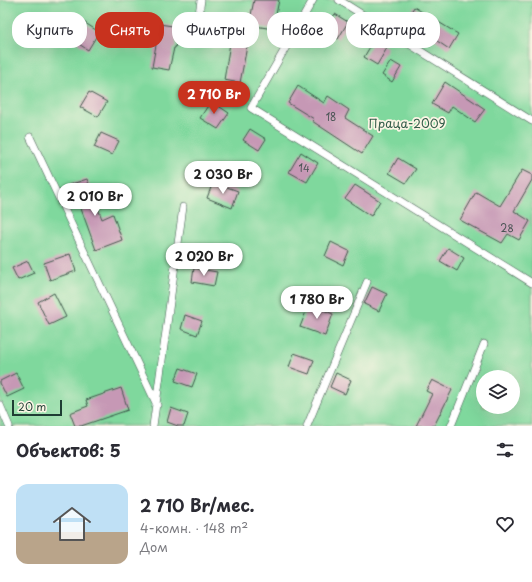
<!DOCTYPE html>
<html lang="ru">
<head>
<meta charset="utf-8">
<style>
  body { margin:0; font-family:"Playpen Sans",sans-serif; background:#f7f7f7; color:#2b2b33; height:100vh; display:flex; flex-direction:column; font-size:15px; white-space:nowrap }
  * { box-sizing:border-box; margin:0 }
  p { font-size:13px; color:#7c7c81 }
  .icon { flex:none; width:22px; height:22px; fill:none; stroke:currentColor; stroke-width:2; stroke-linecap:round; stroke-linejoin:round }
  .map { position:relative; height:426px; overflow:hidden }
  .side { display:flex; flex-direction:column; background:#fff; flex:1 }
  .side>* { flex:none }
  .top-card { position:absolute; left:12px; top:12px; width:508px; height:36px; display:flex; gap:8px }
  .controls { position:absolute; left:476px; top:370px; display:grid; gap:8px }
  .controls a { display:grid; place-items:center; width:44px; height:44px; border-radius:50%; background:#fff; box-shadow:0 4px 16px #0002; font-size:20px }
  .scale { position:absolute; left:12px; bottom:10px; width:50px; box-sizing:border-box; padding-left:4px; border:2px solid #1f3d34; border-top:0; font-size:11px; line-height:14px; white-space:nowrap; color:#1f3d34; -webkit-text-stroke:3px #fcf5e5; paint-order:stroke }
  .price { position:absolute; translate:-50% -34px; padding:0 9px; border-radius:14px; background:#fff; color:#222; font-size:13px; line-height:26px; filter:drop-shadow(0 1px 2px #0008) }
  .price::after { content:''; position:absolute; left:50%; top:24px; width:12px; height:9px; margin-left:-6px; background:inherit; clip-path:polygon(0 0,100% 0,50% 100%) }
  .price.active { background:#c8321e; color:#fff }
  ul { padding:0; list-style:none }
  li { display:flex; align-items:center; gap:12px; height:100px; padding:0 16px }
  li+li { border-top:1px solid #e1e1e2 }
  li span { display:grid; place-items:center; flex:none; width:112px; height:80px; border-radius:12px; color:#555 }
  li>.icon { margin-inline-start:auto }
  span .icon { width:48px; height:48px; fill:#fffc; stroke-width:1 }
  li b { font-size:17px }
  h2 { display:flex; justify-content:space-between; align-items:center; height:48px; padding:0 16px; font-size:17px }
  .chip { padding:0 14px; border-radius:16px; background:#fff; box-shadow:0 4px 16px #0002; font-size:14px; line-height:36px }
  .chip.active { background:#c8321e; color:#fff }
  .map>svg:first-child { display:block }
</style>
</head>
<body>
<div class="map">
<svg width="532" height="426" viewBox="0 0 532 426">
  <rect width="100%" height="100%" fill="#fcf5e5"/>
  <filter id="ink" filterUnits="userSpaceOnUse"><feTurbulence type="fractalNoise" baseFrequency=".025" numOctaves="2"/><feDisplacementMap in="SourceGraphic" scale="8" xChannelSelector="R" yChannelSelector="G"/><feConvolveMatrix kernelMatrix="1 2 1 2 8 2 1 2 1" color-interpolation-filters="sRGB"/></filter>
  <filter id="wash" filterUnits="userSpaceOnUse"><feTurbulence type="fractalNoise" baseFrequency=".012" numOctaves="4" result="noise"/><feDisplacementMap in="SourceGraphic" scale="16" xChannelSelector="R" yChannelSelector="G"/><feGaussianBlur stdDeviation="0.9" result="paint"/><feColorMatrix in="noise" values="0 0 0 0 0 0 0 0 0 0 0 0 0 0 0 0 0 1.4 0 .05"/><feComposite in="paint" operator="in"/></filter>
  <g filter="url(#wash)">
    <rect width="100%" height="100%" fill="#f4e7cc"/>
    <path fill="#7fd89d" stroke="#4f8a68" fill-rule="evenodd" d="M0 0H532V426H0ZM483 377H513V407H483Z"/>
    <g id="blocks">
      <path fill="#c698b5" d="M254 0H279L273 29 249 25Z
        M414 7 458 34 449 49 406 20Z
        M335 14 348 22 338 39 324 30Z
        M60 16 72 24 76 17 99 32 88 50 53 27Z
        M153 23 179 27 175 48H174L169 70 152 67 156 45 150 44Z
        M374 40 387 48 377 65 364 57Z
        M230 43 247 46 240 83 224 80Z
        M391 61 401 67 392 82 382 75Z
        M445 82 485 109 475 122 452 106 448 113 432 104Z
        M298 86 324 103 328 96 349 110 345 118 373 136 362 154 312 121 314 119 288 103Z
        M89 92 107 102 98 117 80 107Z
        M211 101 229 113 218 129 200 118Z
        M250 129 266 139 259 150 243 140Z
        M101 133 119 141 112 155 94 147Z
        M301 152 318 163 307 182 289 172Z
        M398 158 416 169 406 183 389 173Z
        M522 170 532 175V180L514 211 530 221 519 240 508 234 502 243 460 220 476 192 500 206Z
        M87 179 102 219 113 214 122 240 96 250 80 206 77 207 69 185Z
        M213 182 238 191 232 208 207 198Z
        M355 185 380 201 371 216 345 199Z
        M331 242 349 251 343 265 325 256Z
        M448 248 464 258 457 271 440 261Z
        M70 254 76 271 50 280 44 263Z
        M28 261 34 273 18 280 12 268Z
        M194 268 217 272 214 286 192 282Z
        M372 287 387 294 379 311 364 304Z
        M54 293 66 317 49 325 38 302Z
        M309 304 333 314 325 336 300 327Z
        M185 315 202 321 197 335 181 329Z
        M294 353 314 360 309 374 289 367Z
        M180 368 197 374 192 387 175 381Z
        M16 373 24 389 7 397 0 383V381Z
        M336 373 351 380 345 394 330 387Z
        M432 380 452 390 434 426H416L432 394 426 391Z
        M121 388 128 410 81 426H75L70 413 88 406 86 400Z
        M171 408 188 414 184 426H178L167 422Z"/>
    </g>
  </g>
  <g filter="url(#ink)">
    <use href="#blocks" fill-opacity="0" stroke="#3f564b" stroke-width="1"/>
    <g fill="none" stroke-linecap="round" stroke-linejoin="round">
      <defs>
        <path id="service" d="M313 0 251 108 532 283
          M339 0 532 121
          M197 28 201 0
          M30 137 157 405
          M0 405 9 426
          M153 426 183 207
          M307 426 367 282
          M451 426 484 344"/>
      </defs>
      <use href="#service" stroke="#3f564b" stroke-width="8"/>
      <use href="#service" stroke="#fff" stroke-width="7"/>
    </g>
  </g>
  <g text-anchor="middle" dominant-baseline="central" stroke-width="3.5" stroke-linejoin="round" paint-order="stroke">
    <g font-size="10" fill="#495454">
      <text x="331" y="116">18</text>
      <text x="304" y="167">14</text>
      <text x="507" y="227">28</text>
    </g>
    <g font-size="12" fill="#325c49" stroke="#fcf5e5">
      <text x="407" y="123">Праца-2009</text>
    </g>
  </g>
</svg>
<div class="controls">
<a><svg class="icon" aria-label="layers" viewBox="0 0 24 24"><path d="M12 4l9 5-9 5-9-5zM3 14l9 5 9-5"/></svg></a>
</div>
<div class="scale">20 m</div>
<b class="price active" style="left:214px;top:115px">2 710 Br</b>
<b class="price" style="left:223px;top:195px">2 030 Br</b>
<b class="price" style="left:95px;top:217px">2 010 Br</b>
<b class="price" style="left:204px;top:277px">2 020 Br</b>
<b class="price" style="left:317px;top:320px">1 780 Br</b>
<div class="top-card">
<a class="chip">Купить</a>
<a class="chip active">Снять</a>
<a class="chip">Фильтры</a>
<a class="chip">Новое</a>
<a class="chip">Квартира</a>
</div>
</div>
<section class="side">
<h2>Объектов: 5<svg class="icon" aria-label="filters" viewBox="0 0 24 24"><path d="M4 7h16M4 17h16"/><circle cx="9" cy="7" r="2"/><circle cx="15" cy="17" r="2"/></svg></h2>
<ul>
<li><span style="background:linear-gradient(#bfe0f5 60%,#b9a48a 0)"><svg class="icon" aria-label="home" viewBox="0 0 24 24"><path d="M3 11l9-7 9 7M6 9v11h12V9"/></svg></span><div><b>2 710 Br/мес.</b><p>4-комн. · 148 m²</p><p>Дом</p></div><svg class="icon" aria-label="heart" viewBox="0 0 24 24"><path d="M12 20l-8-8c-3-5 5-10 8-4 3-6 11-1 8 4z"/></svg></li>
</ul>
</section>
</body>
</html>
